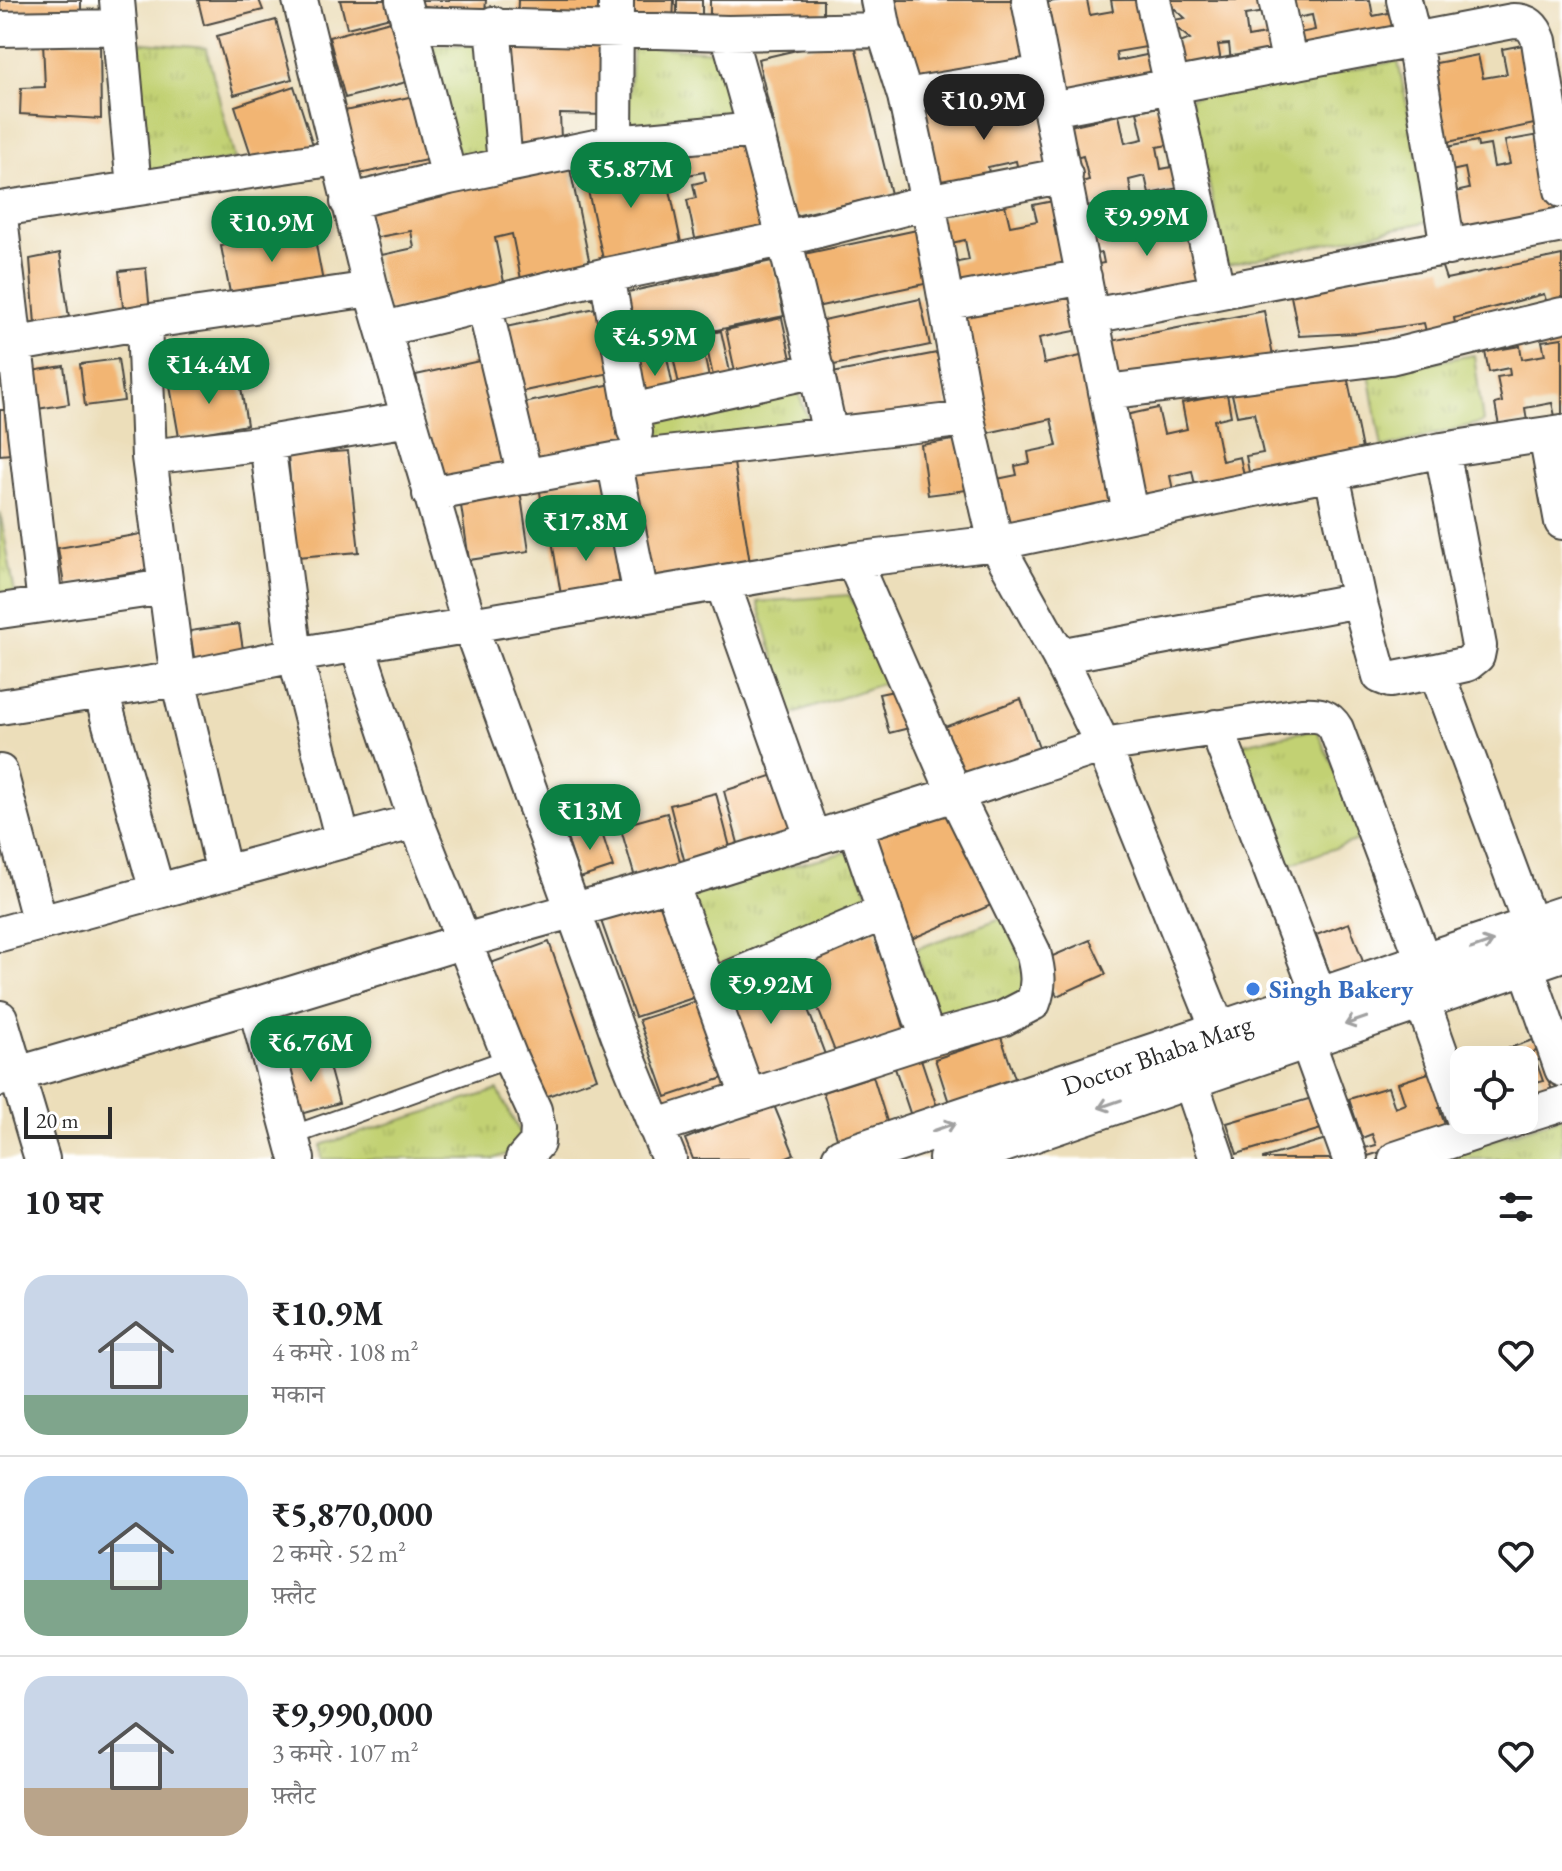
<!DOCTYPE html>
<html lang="hi">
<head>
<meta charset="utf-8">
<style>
  body { margin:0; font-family:"EB Garamond","Noto Serif Devanagari",serif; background:#f2f2f2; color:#202124; height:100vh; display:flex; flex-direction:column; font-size:30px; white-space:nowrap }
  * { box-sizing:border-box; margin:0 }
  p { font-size:26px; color:#757577 }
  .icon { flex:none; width:44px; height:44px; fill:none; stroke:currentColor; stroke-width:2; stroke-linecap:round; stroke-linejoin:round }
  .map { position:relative; height:1159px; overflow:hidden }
  .details { display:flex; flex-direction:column; background:#fff; flex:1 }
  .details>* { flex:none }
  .controls { position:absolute; left:1450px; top:1046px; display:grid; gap:16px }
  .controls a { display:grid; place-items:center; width:88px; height:88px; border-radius:16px; background:#fff; box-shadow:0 8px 32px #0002; font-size:40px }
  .scale { position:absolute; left:24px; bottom:20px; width:88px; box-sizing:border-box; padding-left:8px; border:4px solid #2b2b2b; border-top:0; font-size:22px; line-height:28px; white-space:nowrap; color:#2b2b2b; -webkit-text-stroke:6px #fff; paint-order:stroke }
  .price { position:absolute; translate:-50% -68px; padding:0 18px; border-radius:28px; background:#0b8043; color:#fff; font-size:26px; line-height:52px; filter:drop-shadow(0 2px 4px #0008) }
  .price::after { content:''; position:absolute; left:50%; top:48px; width:24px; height:18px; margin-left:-12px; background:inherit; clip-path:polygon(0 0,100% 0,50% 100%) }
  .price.selected { background:#222; color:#fff }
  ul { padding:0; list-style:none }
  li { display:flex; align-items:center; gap:24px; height:200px; padding:0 24px }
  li+li { border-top:2px solid #e0e0e0 }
  li span { display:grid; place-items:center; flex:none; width:224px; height:160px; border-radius:24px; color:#555 }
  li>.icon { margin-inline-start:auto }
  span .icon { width:96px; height:96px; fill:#fffc; stroke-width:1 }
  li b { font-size:34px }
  h2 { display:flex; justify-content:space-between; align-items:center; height:96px; padding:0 24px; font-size:34px }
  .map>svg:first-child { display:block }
</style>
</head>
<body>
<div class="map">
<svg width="1562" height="1159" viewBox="0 0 1562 1159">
  <defs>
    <pattern id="park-tufts" width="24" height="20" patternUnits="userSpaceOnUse" patternTransform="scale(2)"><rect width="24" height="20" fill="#c2d173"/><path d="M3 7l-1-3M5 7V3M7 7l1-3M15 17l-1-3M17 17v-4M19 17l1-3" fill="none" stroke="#a7b464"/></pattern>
  </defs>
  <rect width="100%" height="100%" fill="#fff"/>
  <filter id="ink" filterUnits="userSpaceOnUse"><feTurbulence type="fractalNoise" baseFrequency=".0125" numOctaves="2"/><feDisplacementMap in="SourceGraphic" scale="16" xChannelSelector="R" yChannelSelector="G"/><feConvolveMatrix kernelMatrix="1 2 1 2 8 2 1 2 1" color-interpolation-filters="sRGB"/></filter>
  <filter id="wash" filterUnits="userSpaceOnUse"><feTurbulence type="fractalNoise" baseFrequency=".006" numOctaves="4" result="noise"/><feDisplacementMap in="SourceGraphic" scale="32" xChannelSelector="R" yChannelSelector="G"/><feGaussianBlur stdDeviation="1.8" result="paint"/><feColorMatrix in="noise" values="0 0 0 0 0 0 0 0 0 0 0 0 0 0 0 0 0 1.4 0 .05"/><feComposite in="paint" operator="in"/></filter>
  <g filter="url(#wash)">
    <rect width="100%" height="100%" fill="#ecdeba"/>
    <path fill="url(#park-tufts)" stroke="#767e4f" stroke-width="2" d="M131 42 206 48 235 159 125 177Z
      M432 45H491L501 162 455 167Z
      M633 46 734 52 749 121 626 134Z
      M1398 61 1430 221 1227 265 1190 98Z
      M1474 355 1483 422 1382 448 1369 373Z
      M796 387 814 435 655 448 650 418Z
      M0 512 16 599 0 601Z
      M849 595 896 679 790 715 758 602Z
      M1316 729 1366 837 1277 869 1233 746Z
      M851 851 873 906 718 971 689 891Z
      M1004 917 1037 998 935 1028 916 949Z
      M498 1090 527 1147 493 1159H322L321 1145Z
      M1562 1117V1159H1436Z"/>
    <g id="blocks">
      <path fill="#f2b573" d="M0 0H81V17L0 14Z
        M198 0H259L263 10 204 25Z
        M340 0H399L402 14 347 28Z
        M415 0H486L485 12 416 5Z
        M518 0H612L611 27 517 23Z
        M628 0H674L673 25H628Z
        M677 0H702V26H677Z
        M710 0H823V30H710Z
        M886 0H1020L1033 63 911 89Z
        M1061 0H1087L1090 15 1113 11 1111 0H1143L1152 46 1116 52 1117 61 1151 54 1156 80 1060 98 1043 3Z
        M1163 0H1271L1272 11 1245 15 1248 37 1271 33 1274 55 1231 62 1229 44 1218 45 1221 62 1177 69 1173 46 1190 39 1169 21 1185 18 1175 9 1167 12Z
        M1282 0H1370L1373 16 1399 11 1403 31 1293 54 1289 35 1315 30 1312 15 1286 20Z
        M402 18 418 79 345 98 329 37Z
        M276 20 292 79 234 95 217 36Z
        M497 28 610 32 607 115 560 114 561 140 508 145Z
        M853 37 891 194 795 216 758 59Z
        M43 42H100L101 119 20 114 21 88 45 87Z
        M1523 45 1539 123 1448 142 1431 64 1478 55 1483 78 1507 74 1502 49Z
        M294 86 314 148 255 167 235 106Z
        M1037 87 1055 171 1020 179 1016 161 988 167 991 185 934 197 916 112 984 98 988 119 1009 115 1004 94Z
        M423 94 436 158 354 175 340 112Z
        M1171 105 1178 143 1157 147 1161 169 1183 165 1188 186 1149 194 1145 176 1129 180 1132 198 1082 208 1077 183 1089 180 1083 156 1072 159 1065 127 1119 115 1125 143 1143 139 1137 111Z
        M1545 134 1561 214 1454 235 1446 194 1469 189 1465 168 1442 173 1437 149 1477 141 1478 147 1490 145 1494 167 1510 164 1505 141Z
        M744 137 765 237 698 252 687 200 696 198 693 184 706 181 704 172 682 176 676 151Z
        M642 156 646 175 666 171 683 252 605 268 581 159Z
        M568 159 591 269 522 284 512 234 495 238 505 287 388 311 377 256 414 248 411 231 373 238 366 200Z
        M1063 199 1066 217 1053 220 1056 235 1070 233 1078 273 949 300 942 265 969 260 965 240 938 246 932 220 1005 205 1010 226 1037 221 1033 205Z
        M1192 211 1207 279 1096 302 1088 266 1104 263 1102 253 1096 254 1091 232 1129 225 1128 221 1139 219 1142 236 1158 233 1156 219Z
        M313 229 323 282 231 298 221 246Z
        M917 230 929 283 816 307 804 254Z
        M60 253 69 318 35 324 30 259Z
        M1562 255V308L1549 310 1544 294 1454 318 1457 334 1428 340 1424 323 1357 333 1299 336 1289 286 1442 267 1446 279Z
        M772 261 784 316 626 349 614 295Z
        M146 268 150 313 124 316 119 271Z
        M1076 286 1085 329 1039 338 1044 364 1090 354 1122 505 1007 529 997 479 1017 475 1015 466 1030 463 1028 452 1057 446 1051 419 987 433 961 310Z
        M920 299 930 345 829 366 819 321Z
        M605 306 619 371 515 393 501 328Z
        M1264 311 1274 361 1113 385 1106 342Z
        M782 318 793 368 737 381 726 330Z
        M721 331 732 381 715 385 704 335Z
        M700 335 711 387 681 394 670 342Z
        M1562 338V414L1555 416 1552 403 1525 408 1527 421 1499 426 1495 404 1502 402 1497 377 1510 375 1509 368 1489 372 1485 352 1520 346 1522 359 1545 355 1542 341Z
        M665 348 676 401 646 408 634 354Z
        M937 353 948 411 838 433 827 374Z
        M493 358 517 468 440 484 416 375Z
        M118 359 124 401 85 406 80 364Z
        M64 366 69 404 37 409 31 371Z
        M1346 371 1364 459 1251 483 1246 456 1263 453 1254 413 1237 416 1232 394Z
        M239 375 247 425 179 437 170 386Z
        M621 382 634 445 529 468 515 405Z
        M1227 394 1231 416 1214 420 1222 461 1240 457 1245 480 1196 490 1192 471 1170 476 1174 495 1139 502 1121 416 1158 408 1164 434 1187 429 1182 403Z
        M0 410H7L11 454 0 455Z
        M960 439 967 490 928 495 921 445Z
        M348 451 359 552 297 557 288 455Z
        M733 457 751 569 649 584 632 473Z
        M607 476 614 524 547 535 539 486Z
        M520 490 529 551 469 560 460 499Z
        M612 531 620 586 561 595 552 540Z
        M147 533 153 569 64 585 58 548Z
        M239 624 245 662 196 670 190 631Z
        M899 690 909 728 889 733 879 694Z
        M1021 699 1042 755 956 786 936 730Z
        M784 772 801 830 739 847 724 791Z
        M716 793 733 859 687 871 670 805Z
        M952 800 996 903 909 940 864 837Z
        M667 813 682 869 636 881 620 826Z
        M600 827 613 867 580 878 567 838Z
        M669 891 705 994 635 1017 599 915Z
        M1349 923 1366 970 1333 982 1316 935Z
        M875 931 905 1031 836 1054 798 958Z
        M1090 940 1106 974 1057 996 1041 961Z
        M549 942 597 1078 537 1100 488 964Z
        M791 964 827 1060 750 1088 715 992Z
        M709 997 735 1074 666 1097 639 1020Z
        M1001 1037 1018 1087 951 1109 935 1059Z
        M1542 1037 1546 1048 1524 1055 1533 1084 1543 1081 1536 1061 1548 1057 1555 1076 1548 1079 1552 1090 1559 1088 1561 1096 1524 1108V1060H1506L1503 1050Z
        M918 1050 938 1110 912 1119 892 1059Z
        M325 1052 339 1103 297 1115 283 1064Z
        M1444 1068 1455 1103 1439 1108 1444 1122 1460 1117 1463 1125 1368 1156 1365 1148 1376 1145 1372 1134 1362 1138 1349 1099 1388 1087 1395 1108 1405 1104 1398 1083Z
        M873 1076 889 1128 839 1144 823 1092Z
        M1322 1095 1331 1126 1237 1154 1227 1123Z
        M773 1103 794 1154 782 1159H693L685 1139Z
        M1326 1139 1332 1159H1263V1158Z"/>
    </g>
  </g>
  <g filter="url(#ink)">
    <use href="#blocks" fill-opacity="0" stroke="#484640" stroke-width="2"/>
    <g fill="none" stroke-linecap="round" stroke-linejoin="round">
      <defs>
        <path id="service" d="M291 1136 510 1058"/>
        <path id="minor" d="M117 0 134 188
          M300 0 371 289 470 626 618 1034 669 1159
          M403 0 449 177
          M878 0 884 30 905 96 928 202 967 419 996 543 1059 656 1103 745 1229 1056
          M1029 0 1130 513
          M1153 0 1217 290
          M1276 0 1290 64
          M1404 0 1414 41 1448 248
          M409 24 728 33 884 30
          M493 24 505 165
          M0 29 119 27
          M728 33C766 165 802 300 830 435
          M905 96 1043 73
          M1051 109 1513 21C1528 21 1534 26 1539 41L1562 190
          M615 143 616 0
          M348 202 449 177 615 143 756 130
          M0 209 337 158
          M0 217 45 604
          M607 275 635 432
          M948 302 1084 277
          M484 304 525 477
          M1092 316 1562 225
          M144 322 149 457 178 679 224 873
          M384 329 607 275 783 239 928 202 1065 175
          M0 347 144 322 371 289
          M1106 392 1390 357 1562 315
          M631 411 817 370
          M1546 435 1562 522
          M267 443 295 655 343 841
          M1442 450 1479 646 1477 656 1467 664 1436 671 1532 929
          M149 457 267 443 409 419
          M614 460 641 595
          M1332 475 1359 600 1380 676 1390 680 1436 671
          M430 494 614 460 967 419
          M722 582 813 839
          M0 611 166 587
          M1059 656 1359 600
          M101 692 157 891
          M0 707 178 679 295 655 853 560 996 543 1442 450 1562 432
          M1216 727 1321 1000
          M0 772 40 923
          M416 821 510 1058 534 1110 538 1128 537 1143 523 1159
          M855 826 928 1039
          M671 883 748 1096
          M0 934 416 821 357 644
          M1525 963 1562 1069
          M710 987 885 912
          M1421 998 1464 1119
          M255 1005 297 1159
          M0 1018 42 1159
          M1306 1038 1350 1159
          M1181 1053 1217 1159
          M0 1079 255 1005 464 941 671 883 955 794 1103 745 1302 715C1318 714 1328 715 1336 729L1425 965
          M1524 1116 1562 1104
          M655 1127 928 1039 1002 1019 1033 1003C1040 985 1038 971 1033 952L955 794 853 560
          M1396 1159 1513 1120"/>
        <path id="tertiary" d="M843 1159 1562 918
          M950 1159 1562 950"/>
      </defs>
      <use href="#service" stroke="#484640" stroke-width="22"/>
      <use href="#minor" stroke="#484640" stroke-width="38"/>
      <use href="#tertiary" stroke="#484640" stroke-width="46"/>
      <use href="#service" stroke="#fff" stroke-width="18"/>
      <use href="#minor" stroke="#fff" stroke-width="34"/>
      <use href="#tertiary" stroke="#fff" stroke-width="42"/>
    </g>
    <defs><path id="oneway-shaft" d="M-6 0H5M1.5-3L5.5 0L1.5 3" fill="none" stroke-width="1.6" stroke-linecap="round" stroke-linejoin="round" transform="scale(2)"/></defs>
    <g stroke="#a0a0a0">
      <use href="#oneway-shaft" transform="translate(1482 945) rotate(-19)"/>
      <use href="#oneway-shaft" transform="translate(1356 1021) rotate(161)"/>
      <use href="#oneway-shaft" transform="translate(1110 1104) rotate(161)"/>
      <use href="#oneway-shaft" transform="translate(944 1127) rotate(-19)"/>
    </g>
  </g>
  <circle fill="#3f7fe0" stroke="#fff" stroke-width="3" cx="1253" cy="989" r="8"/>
  <g text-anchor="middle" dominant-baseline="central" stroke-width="8" stroke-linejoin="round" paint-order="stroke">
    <g font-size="26" font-weight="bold" fill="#366cbe" stroke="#fff" text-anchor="start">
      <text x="1269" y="989">Singh Bakery</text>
    </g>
    <g font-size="26" fill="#2b2b2b" stroke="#fff">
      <text transform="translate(1157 1055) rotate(-19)">Doctor Bhaba Marg</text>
    </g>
  </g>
</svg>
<div class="controls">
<a><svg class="icon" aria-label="locate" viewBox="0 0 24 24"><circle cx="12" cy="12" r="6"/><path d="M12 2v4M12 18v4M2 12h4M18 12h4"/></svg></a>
</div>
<div class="scale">20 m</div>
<b class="price selected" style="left:984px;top:142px">₹10.9M</b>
<b class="price" style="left:631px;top:210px">₹5.87M</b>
<b class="price" style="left:1147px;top:258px">₹9.99M</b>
<b class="price" style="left:272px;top:264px">₹10.9M</b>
<b class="price" style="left:655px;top:378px">₹4.59M</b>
<b class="price" style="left:209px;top:406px">₹14.4M</b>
<b class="price" style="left:586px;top:563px">₹17.8M</b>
<b class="price" style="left:590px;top:852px">₹13M</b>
<b class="price" style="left:771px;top:1026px">₹9.92M</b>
<b class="price" style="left:311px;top:1084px">₹6.76M</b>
</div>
<section class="details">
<h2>10 घर<svg class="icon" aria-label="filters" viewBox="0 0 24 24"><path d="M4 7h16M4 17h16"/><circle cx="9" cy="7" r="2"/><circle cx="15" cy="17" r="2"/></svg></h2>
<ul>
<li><span style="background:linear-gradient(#c9d6e8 75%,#7fa58c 0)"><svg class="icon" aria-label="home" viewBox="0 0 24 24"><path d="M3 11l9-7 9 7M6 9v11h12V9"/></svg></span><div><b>₹10.9M</b><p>4 कमरे · 108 m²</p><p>मकान</p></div><svg class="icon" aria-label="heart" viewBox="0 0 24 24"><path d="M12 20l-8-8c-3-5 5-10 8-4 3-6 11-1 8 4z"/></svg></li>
<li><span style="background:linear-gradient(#a9c7e8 65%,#7fa58c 0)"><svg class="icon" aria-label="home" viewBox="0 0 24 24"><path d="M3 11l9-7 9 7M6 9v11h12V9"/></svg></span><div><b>₹5,870,000</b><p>2 कमरे · 52 m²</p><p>फ़्लैट</p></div><svg class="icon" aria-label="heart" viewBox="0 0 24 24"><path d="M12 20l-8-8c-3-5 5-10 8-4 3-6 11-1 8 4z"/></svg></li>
<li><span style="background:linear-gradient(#c9d6e8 70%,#b9a48a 0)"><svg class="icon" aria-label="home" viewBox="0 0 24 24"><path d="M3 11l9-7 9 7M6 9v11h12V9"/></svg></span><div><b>₹9,990,000</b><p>3 कमरे · 107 m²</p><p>फ़्लैट</p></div><svg class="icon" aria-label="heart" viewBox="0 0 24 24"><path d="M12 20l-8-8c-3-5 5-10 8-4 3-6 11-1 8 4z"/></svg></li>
</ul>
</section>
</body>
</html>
